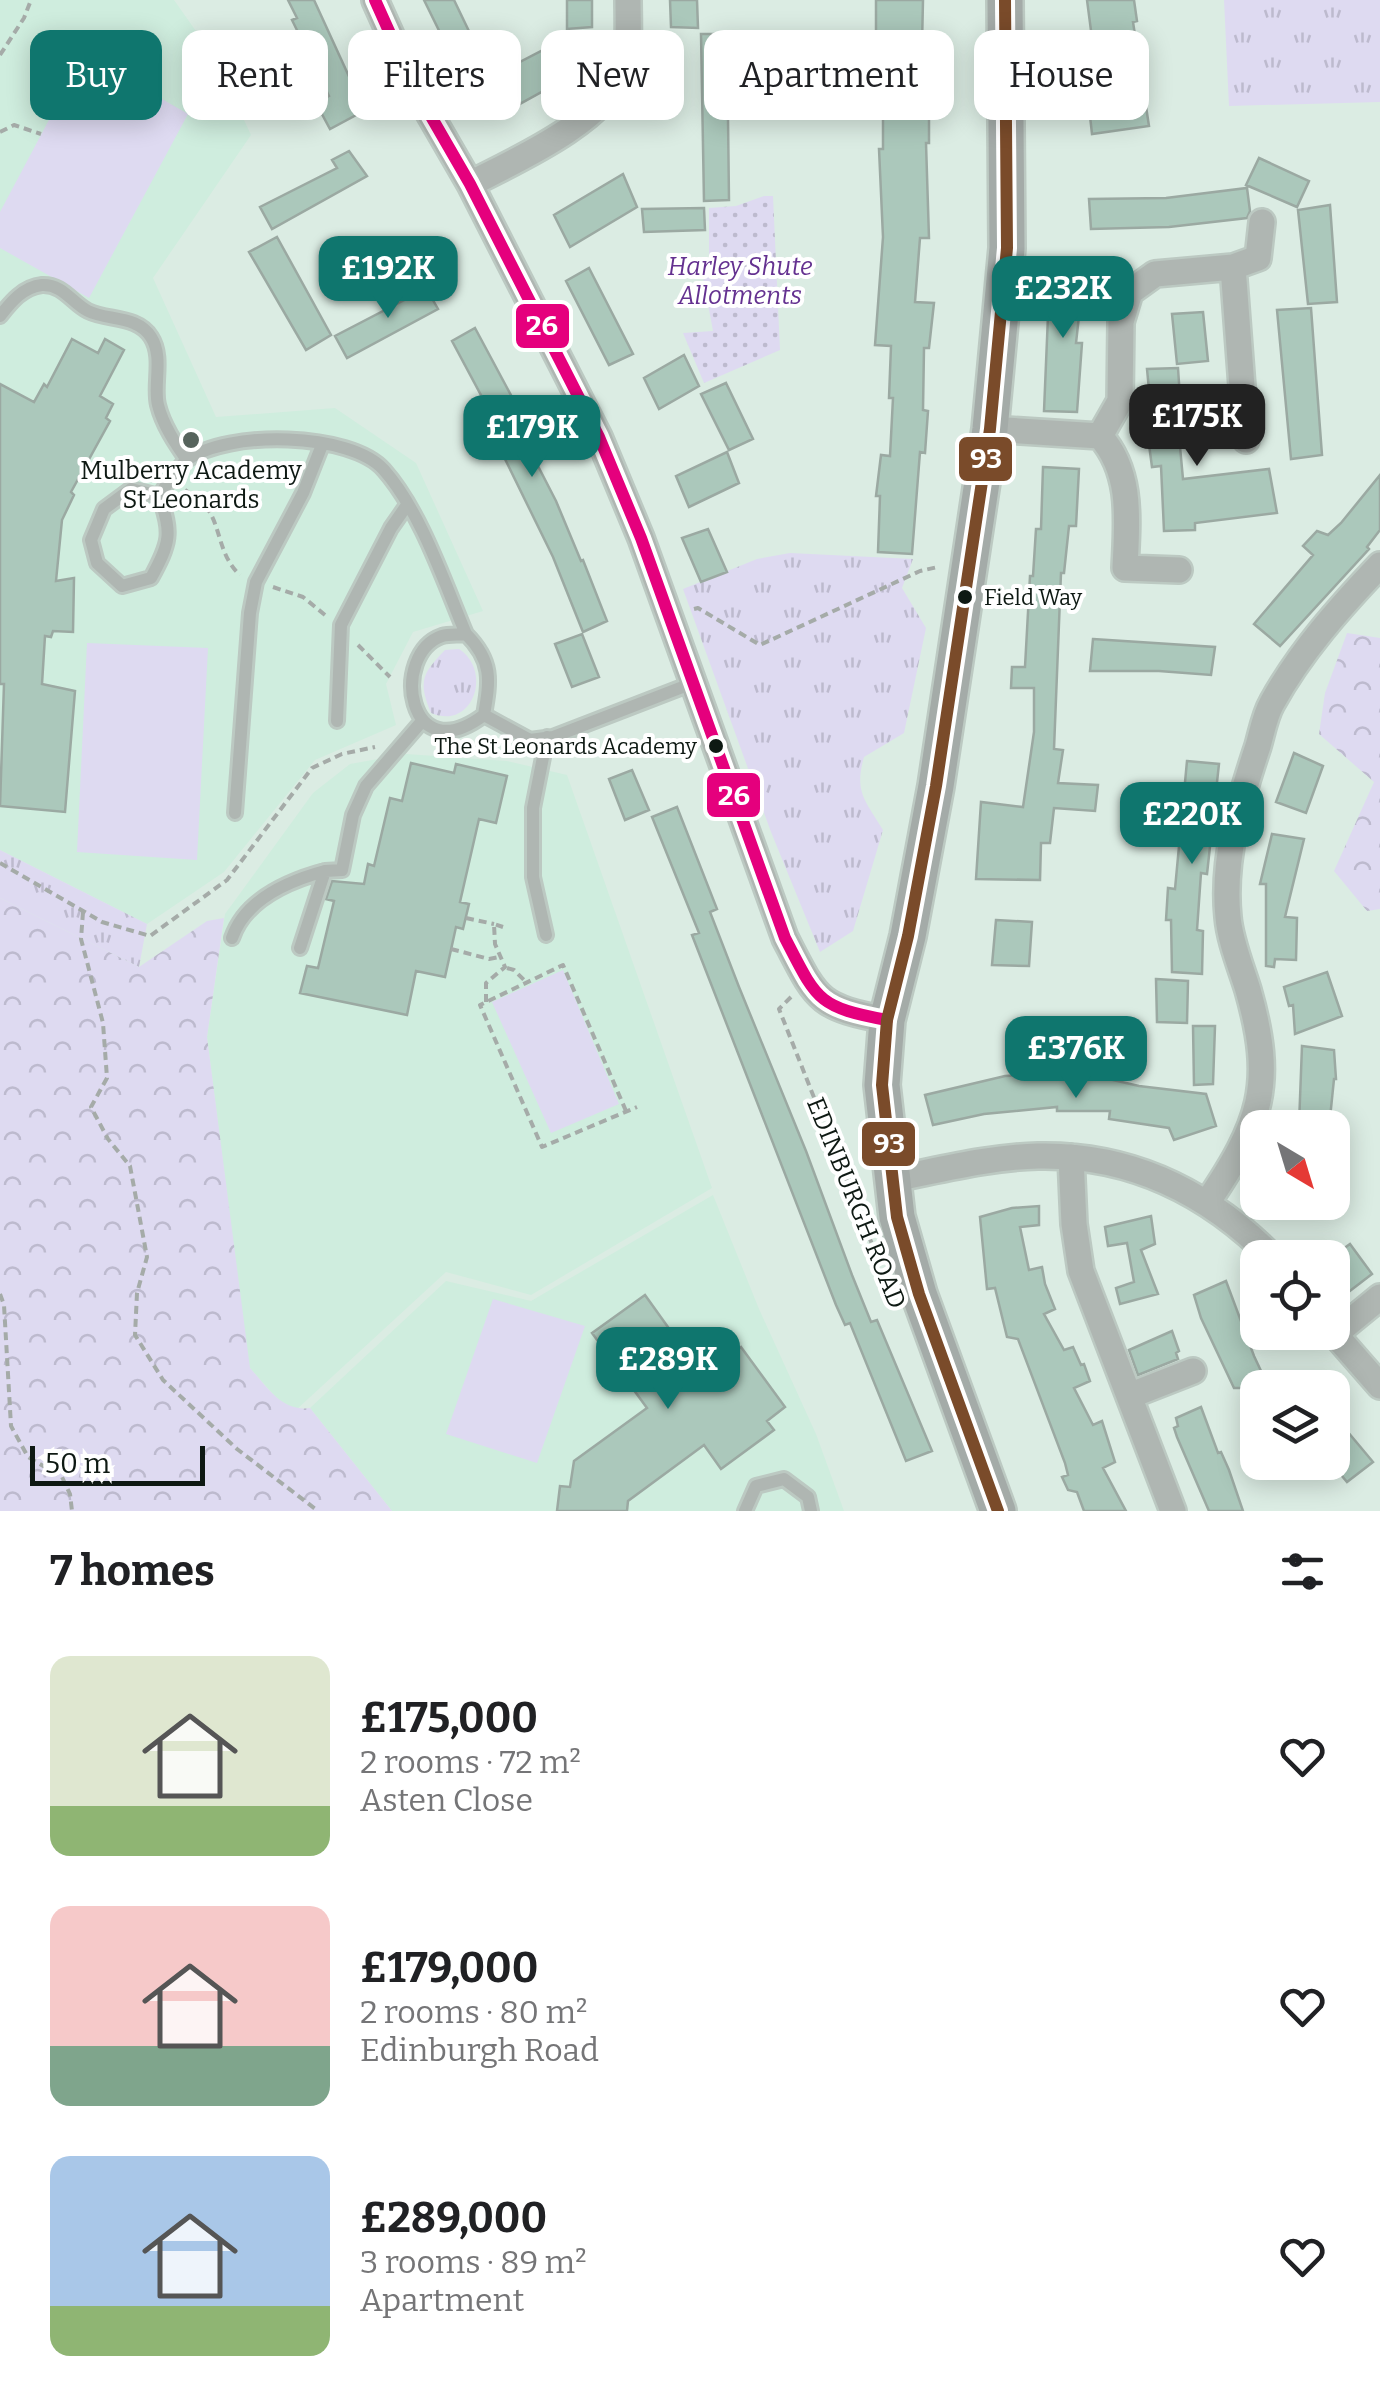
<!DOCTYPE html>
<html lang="en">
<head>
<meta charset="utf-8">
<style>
  body { margin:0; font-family:Bitter,serif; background:#f6f6f6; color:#202124; height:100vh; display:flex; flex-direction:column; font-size:38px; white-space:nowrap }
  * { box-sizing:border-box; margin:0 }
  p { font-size:32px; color:#757577 }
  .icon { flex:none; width:55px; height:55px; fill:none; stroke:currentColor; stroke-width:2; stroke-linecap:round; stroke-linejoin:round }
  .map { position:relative; height:1511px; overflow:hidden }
  .sheet { display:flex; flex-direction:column; background:#fff; flex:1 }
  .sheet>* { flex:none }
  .guide { position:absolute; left:30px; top:30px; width:1320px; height:90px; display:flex; gap:20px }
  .needle { width:65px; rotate:142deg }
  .buttons { position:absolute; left:1240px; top:1110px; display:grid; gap:20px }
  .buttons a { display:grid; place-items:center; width:110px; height:110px; border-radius:20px; background:#fff; box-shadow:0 5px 25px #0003; font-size:50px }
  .scale { position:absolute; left:30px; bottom:25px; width:175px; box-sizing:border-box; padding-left:10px; border:5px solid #0e1913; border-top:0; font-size:28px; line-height:35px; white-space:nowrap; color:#0e1913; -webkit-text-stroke:8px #fff; paint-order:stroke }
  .price { position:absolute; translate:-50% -85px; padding:0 22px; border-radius:20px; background:#0f766e; color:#fff; font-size:32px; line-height:65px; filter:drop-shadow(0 2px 5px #0008) }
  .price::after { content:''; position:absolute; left:50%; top:60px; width:30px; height:22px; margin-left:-15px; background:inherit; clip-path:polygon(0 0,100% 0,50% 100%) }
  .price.selected { background:#222; color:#fff }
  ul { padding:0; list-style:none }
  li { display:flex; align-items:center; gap:30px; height:250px; padding:0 50px }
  li span { display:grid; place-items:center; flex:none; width:280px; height:200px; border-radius:20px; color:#555 }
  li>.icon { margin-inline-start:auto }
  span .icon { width:120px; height:120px; fill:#fffc; stroke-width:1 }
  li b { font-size:42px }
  h2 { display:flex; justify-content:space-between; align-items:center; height:120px; padding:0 50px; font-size:42px }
  .tag { padding:0 35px; border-radius:20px; background:#fff; box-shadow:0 5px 25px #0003; font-size:35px; line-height:90px }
  .tag.selected { background:#0f766e; color:#fff }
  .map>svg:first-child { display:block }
</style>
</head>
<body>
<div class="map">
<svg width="1380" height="1511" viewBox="0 0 1380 1511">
  <defs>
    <pattern id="grass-tufts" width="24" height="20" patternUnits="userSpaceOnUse" patternTransform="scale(2.5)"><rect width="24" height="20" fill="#dedaf1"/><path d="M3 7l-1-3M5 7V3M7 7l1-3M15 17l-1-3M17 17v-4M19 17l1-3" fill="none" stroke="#bdbace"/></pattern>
    <pattern id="forest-crowns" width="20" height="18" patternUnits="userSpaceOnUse" patternTransform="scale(2.5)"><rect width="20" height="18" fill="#dedaf1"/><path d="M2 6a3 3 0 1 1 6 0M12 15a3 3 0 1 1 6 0" fill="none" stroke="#bdbace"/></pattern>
    <pattern id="garden-dots" width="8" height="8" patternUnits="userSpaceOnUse" patternTransform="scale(2.5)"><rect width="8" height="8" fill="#dedaf1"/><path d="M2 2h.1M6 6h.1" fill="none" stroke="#bdbace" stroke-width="1.8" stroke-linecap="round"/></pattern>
  </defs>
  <rect width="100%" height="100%" fill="#dbece3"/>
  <path fill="#cfedde" d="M0 0H174L215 58 251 135 153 278 216 417 335 408 416 463 483 611 413 632 386 684 396 725 315 760 224 872 147 924 0 850Z
    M406 754 507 761 567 775 712 1188 531 1295 446 1272 296 1410 280 1402 249 1367 207 1037 225 914 313 793 350 764Z
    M713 1195 759 1309 816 1434 844 1511H392L310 1408 446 1281 531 1301Z"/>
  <path fill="url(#grass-tufts)" d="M1224 0H1380V102L1229 106Z
    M790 553 913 559 902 588 926 628 904 733 864 757C854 792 865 800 883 830L853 931 820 952 771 832 683 589 757 559Z
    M459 649C493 671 473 731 431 713 418 681 422 674 445 650Z
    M0 850 147 924 139 967 0 898Z"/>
  <path fill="url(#forest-crowns)" d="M1347 633 1380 638V909L1367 911 1334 871 1374 782 1319 734 1325 693Z
    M0 898 139 967 207 921 224 918 207 1037 250 1368C268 1388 282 1412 310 1408L392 1511H0Z"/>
  <path fill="url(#garden-dots)" d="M764 196H773L780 350 704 383 683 333 713 331 700 261 709 259V208L736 206Z"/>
  <path fill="#dedaf1" d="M84 54 188 114 89 298 0 248V212Z
    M87 643 208 648 197 860 77 852Z
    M563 970 619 1104 551 1133 492 1002Z
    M493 1299 585 1326 537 1463 446 1434Z"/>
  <path fill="#abc8bb" stroke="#9ba9a2" stroke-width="2.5" d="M288 0H314L352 83 356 81 371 107 330 129 316 103 329 96 292 20 297 18Z
    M424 0H454L491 77 547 48 565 79 498 116 462 56 454 61Z
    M567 0H592V27L567 29Z
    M670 0H697L698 28 671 27Z
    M876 0H923L922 45H929V143H926L929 238H920L915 302 934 303 929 348H924L923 410 928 411 925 453 920 452 912 554 878 552 880 496H876L881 455 890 456 893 398H889L891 346 875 345 883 237 879 149H883V39H876Z
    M1087 0H1134L1137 21 1133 22 1149 126 1092 134 1089 107H1101Z
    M701 34H727L729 200 704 201Z
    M349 151 367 176 272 229 260 207 337 168 332 160Z
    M1259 158 1309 181 1297 207 1246 185Z
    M623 174 637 207 570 247 554 215Z
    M1247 188 1250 211 1247 218 1169 227 1091 229 1089 199 1166 198Z
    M1330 205 1337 302 1308 304 1298 210Z
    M704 208 705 230 644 232 642 209Z
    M277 237 331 335 306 350 249 252Z
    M589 268 633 354 609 365 566 281Z
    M1050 268 1084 271 1076 343H1082L1077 412 1044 411Z
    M422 281 438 309 347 358 335 336 408 298 404 292Z
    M1311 308 1322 455 1291 459 1277 310Z
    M1203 312 1208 361 1177 364 1172 314Z
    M475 328 528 427 520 431 556 501 581 561 583 560 607 621 583 632 553 557 504 457 512 453 452 341Z
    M72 339 98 353 105 339 124 350 100 396 113 404 106 418 110 421 71 492 74 495 62 520 56 581 74 578 73 632 53 631 51 637 45 636 42 684 75 691 65 812 0 806 4 684H0V384L34 402 44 384 47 387Z
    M684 355 699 386 659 409 644 378Z
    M1178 368 1181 413 1177 414 1183 479 1269 469 1277 513 1195 523V530L1164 531 1161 466 1152 467 1146 422 1152 421 1147 369Z
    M726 383 753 439 729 450 701 394Z
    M727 452 739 483 689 507 676 476Z
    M1043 467 1079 469 1076 526H1069L1064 573H1061L1054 749 1063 750 1058 783 1098 785 1095 811 1054 808 1050 843H1041L1040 880 976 879 981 802 1023 807 1034 732V688H1011L1012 667H1025L1030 576H1033L1036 529H1041Z
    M1380 475V530L1367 547 1369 549 1280 646 1254 624 1313 555 1303 546 1317 531 1328 535 1341 523Z
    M708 529 727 572 701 582 682 538Z
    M582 634 599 677 572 687 555 644Z
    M1093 639 1215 647 1211 675 1159 671H1090Z
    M1294 753 1323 766 1306 813 1276 802Z
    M1187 761 1219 764 1207 874 1201 873 1197 930 1203 931 1202 974 1172 972 1171 920H1166L1168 888 1175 889Z
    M411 763 454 773 456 764 507 776 496 823 479 819 460 902 469 904 463 929 456 927 445 977 416 971 407 1015 300 993 307 966 318 968 334 901 326 899 332 881 364 884 368 864 374 866 390 798 402 801Z
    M632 770 649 810 625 820 609 779Z
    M677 807 717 909 710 912 739 987 806 1151 852 1275 871 1322 877 1320 932 1451 906 1461 850 1323 845 1325 836 1305 692 935 699 933 652 817Z
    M1272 834 1304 839 1285 917 1297 918 1296 960 1275 959 1274 967 1266 966V884H1260Z
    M996 920 1032 922 1029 966 992 965Z
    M1327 972 1342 1016 1295 1034 1293 1005 1289 1006 1284 987Z
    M1156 979 1188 981 1187 1023 1157 1022Z
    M1193 1026H1215L1213 1084 1194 1085Z
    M1302 1046 1334 1050 1336 1079H1334L1329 1128 1299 1125Z
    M1050 1073 1051 1078 1100 1077 1139 1086 1206 1094 1216 1126 1174 1140 1169 1128 1109 1119 1110 1111H1057V1107L984 1114 933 1125 925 1095 1005 1076Z
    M1039 1206V1225L1020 1227 1029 1270 1042 1267 1045 1284 1055 1309 1044 1314 1064 1350 1073 1347 1081 1365 1084 1364 1090 1381 1074 1388 1093 1425 1102 1421 1115 1462 1103 1468 1126 1511H1084L1077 1492 1068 1490 1062 1477 1068 1475 1065 1463 1018 1339 1007 1337 995 1288 987 1289 980 1217 1012 1208Z
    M1151 1216 1155 1244 1141 1250 1158 1294 1120 1304 1116 1288 1134 1282 1127 1243 1108 1246 1105 1227Z
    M1350 1244 1372 1274 1342 1297 1332 1284V1257Z
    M1226 1281 1254 1356 1269 1388H1234L1201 1318 1194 1295Z
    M645 1295 698 1369 719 1354 724 1360 741 1347 785 1407 767 1421 774 1430 721 1469 704 1445 628 1501 627 1511H557L560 1486 570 1487 574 1461 647 1408 592 1333Z
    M1172 1331 1179 1351 1176 1353 1178 1359 1138 1375 1129 1350Z
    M1201 1407 1218 1453 1221 1452 1229 1470 1243 1511H1209L1177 1437 1174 1428 1178 1426 1176 1418Z
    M1332 1413 1373 1462 1347 1482 1332 1464Z"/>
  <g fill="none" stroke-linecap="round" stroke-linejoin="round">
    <defs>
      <path id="service" d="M0 316C11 302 23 287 42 285 63 284 72 303 88 311 108 321 137 315 151 337 164 357 153 385 158 405 163 425 175 443 187 460
        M159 496 131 489 104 509 91 540 97 563 122 586 151 578C170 543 173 533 159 496 167 485 176 468 187 460 227 430 351 432 384 470 421 512 444 582 466 634
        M466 634C493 661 490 680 484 715 407 773 390 654 442 636 449 634 459 635 466 634Z
        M484 715 530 740 553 737 693 683
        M337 721 341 625 391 528 407 505
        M235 813 250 613 256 582 303 493 322 445
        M546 935 533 877V808L547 737
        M232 938C245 900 288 881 325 871
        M300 948 325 871 342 870 353 815 366 786 423 720
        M745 1511 756 1486 784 1479 808 1497 811 1511"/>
      <path id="minor" d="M375 0 414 87 470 184 599 437 641 538 785 938C817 1000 817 1007 887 1020
        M470 184C517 160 605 121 624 70 630 55 628 18 628 0
        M990 429 1100 436
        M1246 440 1233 267 1258 258 1262 222
        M1179 570 1125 568C1127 522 1133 473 1100 436L1120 401 1121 322 1130 292 1155 274 1233 267
        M1071 1157 1074 1224 1081 1271 1173 1511
        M893 1179C940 1170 990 1157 1038 1156 1131 1154 1209 1193 1273 1258
        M1207 1203C1261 1123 1275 1085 1248 990 1241 967 1230 941 1228 917 1222 859 1240 800 1258 746 1262 732 1265 715 1272 703 1300 652 1340 607 1380 565
        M1332 1331 1380 1386
        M1335 1334 1380 1297
        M1129 1396 1193 1371"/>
      <path id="secondary" d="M998 1511 919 1294 897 1217 882 1085 887 1020 908 936 936 786 990 429 1007 248 1005 0"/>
    </defs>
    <use href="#service" stroke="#bcc9c2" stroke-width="18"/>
    <use href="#minor" stroke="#bcc9c2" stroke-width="30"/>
    <use href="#secondary" stroke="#bcc9c2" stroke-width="40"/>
    <path stroke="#a5aba8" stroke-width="4" stroke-dasharray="8 5" stroke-linecap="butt" d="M0 55 24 18 31 0
      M0 132 14 125 41 134
      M185 490C191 494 199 499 204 504 222 525 217 554 240 575
      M273 587 303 597 325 615
      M694 609 698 608 760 645 920 571 938 567
      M358 645 390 677
      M0 863 102 922 150 936 227 880 312 768 342 754 375 747
      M83 912 81 939 103 1023 107 1078 91 1107 108 1139 130 1166 147 1257 137 1293 135 1335 163 1380 237 1449 318 1511
      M466 918 494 924
      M451 949 489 959 499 957
      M507 968 514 970 526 982
      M791 997 779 1009 872 1244
      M486 1002V983L505 967 495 944 494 924 503 927
      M626 1111 563 965 480 1005 542 1147 637 1107
      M0 1294 4 1305 11 1426 28 1457 62 1477 70 1494 72 1511"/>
    <use href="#service" stroke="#afb6b2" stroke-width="12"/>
    <use href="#minor" stroke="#afb6b2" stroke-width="25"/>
    <use href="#secondary" stroke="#a4aba8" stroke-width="35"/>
    <defs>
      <path id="bus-1" d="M375 0 414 87 470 184 599 437 641 538 785 938C817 1000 817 1007 887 1020"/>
      <path id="bus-2" d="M998 1511 919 1294 897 1217 882 1085 887 1020 908 936 936 786 990 429 1007 248 1005 0"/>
    </defs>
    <use href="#bus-1" stroke="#fff" stroke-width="20"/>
    <use href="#bus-2" stroke="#fff" stroke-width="20"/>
    <use href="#bus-1" stroke="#e5007d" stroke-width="12"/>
    <use href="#bus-2" stroke="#7a4b2a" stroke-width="12"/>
  </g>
  <circle fill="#56635c" stroke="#fff" stroke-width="4" cx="191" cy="440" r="10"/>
  <g fill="#0e1913" stroke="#fff" stroke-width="4">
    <circle cx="965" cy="597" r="9"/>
    <circle cx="716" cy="746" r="9"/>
  </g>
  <g text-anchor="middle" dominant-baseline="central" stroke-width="8" stroke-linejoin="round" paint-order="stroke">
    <g font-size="22" fill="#0e1913" stroke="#fff" text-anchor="start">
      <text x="984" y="597">Field Way</text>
      <text x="697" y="746" text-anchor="end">The St Leonards Academy</text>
    </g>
    <g font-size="25" font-style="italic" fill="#643190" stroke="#fff">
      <text x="740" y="267">Harley Shute<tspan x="740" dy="29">Allotments</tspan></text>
    </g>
    <g font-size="25" fill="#0e1913" stroke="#fff">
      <text x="191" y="471">Mulberry Academy<tspan x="191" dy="29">St Leonards</tspan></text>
    </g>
    <g font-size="25" fill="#0e1913" stroke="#fff">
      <text transform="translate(856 1203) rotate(68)">EDINBURGH ROAD</text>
    </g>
  </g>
  <g stroke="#fff" stroke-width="4">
    <rect x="514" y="302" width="57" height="48" rx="10" fill="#e5007d"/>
    <rect x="957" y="435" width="57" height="48" rx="10" fill="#7a4b2a"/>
    <rect x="705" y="771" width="57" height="48" rx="10" fill="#e5007d"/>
    <rect x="860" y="1120" width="57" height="48" rx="10" fill="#7a4b2a"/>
  </g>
  <g font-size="28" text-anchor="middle" font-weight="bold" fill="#fff">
    <text x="542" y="335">26</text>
    <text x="986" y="468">93</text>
    <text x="734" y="805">26</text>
    <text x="889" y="1153">93</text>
  </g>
</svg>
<div class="buttons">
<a><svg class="needle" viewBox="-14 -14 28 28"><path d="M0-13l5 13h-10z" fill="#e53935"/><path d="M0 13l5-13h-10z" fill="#757577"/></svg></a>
<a><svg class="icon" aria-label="locate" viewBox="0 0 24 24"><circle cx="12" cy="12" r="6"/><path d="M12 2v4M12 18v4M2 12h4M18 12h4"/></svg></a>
<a><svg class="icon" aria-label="layers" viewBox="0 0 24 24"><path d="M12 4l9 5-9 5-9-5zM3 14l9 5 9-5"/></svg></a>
</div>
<div class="scale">50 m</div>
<b class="price" style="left:388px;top:321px">£192K</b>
<b class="price" style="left:1063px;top:341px">£232K</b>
<b class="price selected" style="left:1197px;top:469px">£175K</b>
<b class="price" style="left:532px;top:480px">£179K</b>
<b class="price" style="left:1192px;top:867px">£220K</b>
<b class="price" style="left:1076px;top:1101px">£376K</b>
<b class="price" style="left:668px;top:1412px">£289K</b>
<div class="guide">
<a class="tag selected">Buy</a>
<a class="tag">Rent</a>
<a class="tag">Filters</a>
<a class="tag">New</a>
<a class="tag">Apartment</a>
<a class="tag">House</a>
</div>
</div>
<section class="sheet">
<h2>7 homes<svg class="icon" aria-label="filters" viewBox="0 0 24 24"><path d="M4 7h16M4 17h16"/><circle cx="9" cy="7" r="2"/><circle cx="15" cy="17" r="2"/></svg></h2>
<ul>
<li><span style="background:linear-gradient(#dfe7d0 75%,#8fb573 0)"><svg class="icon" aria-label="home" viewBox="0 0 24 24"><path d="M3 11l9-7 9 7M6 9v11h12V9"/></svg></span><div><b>£175,000</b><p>2 rooms · 72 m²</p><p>Asten Close</p></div><svg class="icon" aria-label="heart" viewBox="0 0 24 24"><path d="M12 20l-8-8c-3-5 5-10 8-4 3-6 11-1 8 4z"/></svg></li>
<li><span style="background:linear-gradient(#f6c9c9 70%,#7fa58c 0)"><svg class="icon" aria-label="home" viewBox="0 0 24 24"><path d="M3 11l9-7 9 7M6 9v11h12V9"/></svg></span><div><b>£179,000</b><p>2 rooms · 80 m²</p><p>Edinburgh Road</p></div><svg class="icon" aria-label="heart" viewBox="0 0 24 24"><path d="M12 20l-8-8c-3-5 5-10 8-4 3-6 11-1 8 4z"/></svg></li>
<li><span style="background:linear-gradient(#a9c7e8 75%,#8fb573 0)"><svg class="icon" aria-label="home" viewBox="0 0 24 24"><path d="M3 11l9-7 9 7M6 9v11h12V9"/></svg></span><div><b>£289,000</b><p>3 rooms · 89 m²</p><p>Apartment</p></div><svg class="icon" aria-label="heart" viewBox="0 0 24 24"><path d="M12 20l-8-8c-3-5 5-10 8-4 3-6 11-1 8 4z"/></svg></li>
</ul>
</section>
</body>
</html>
